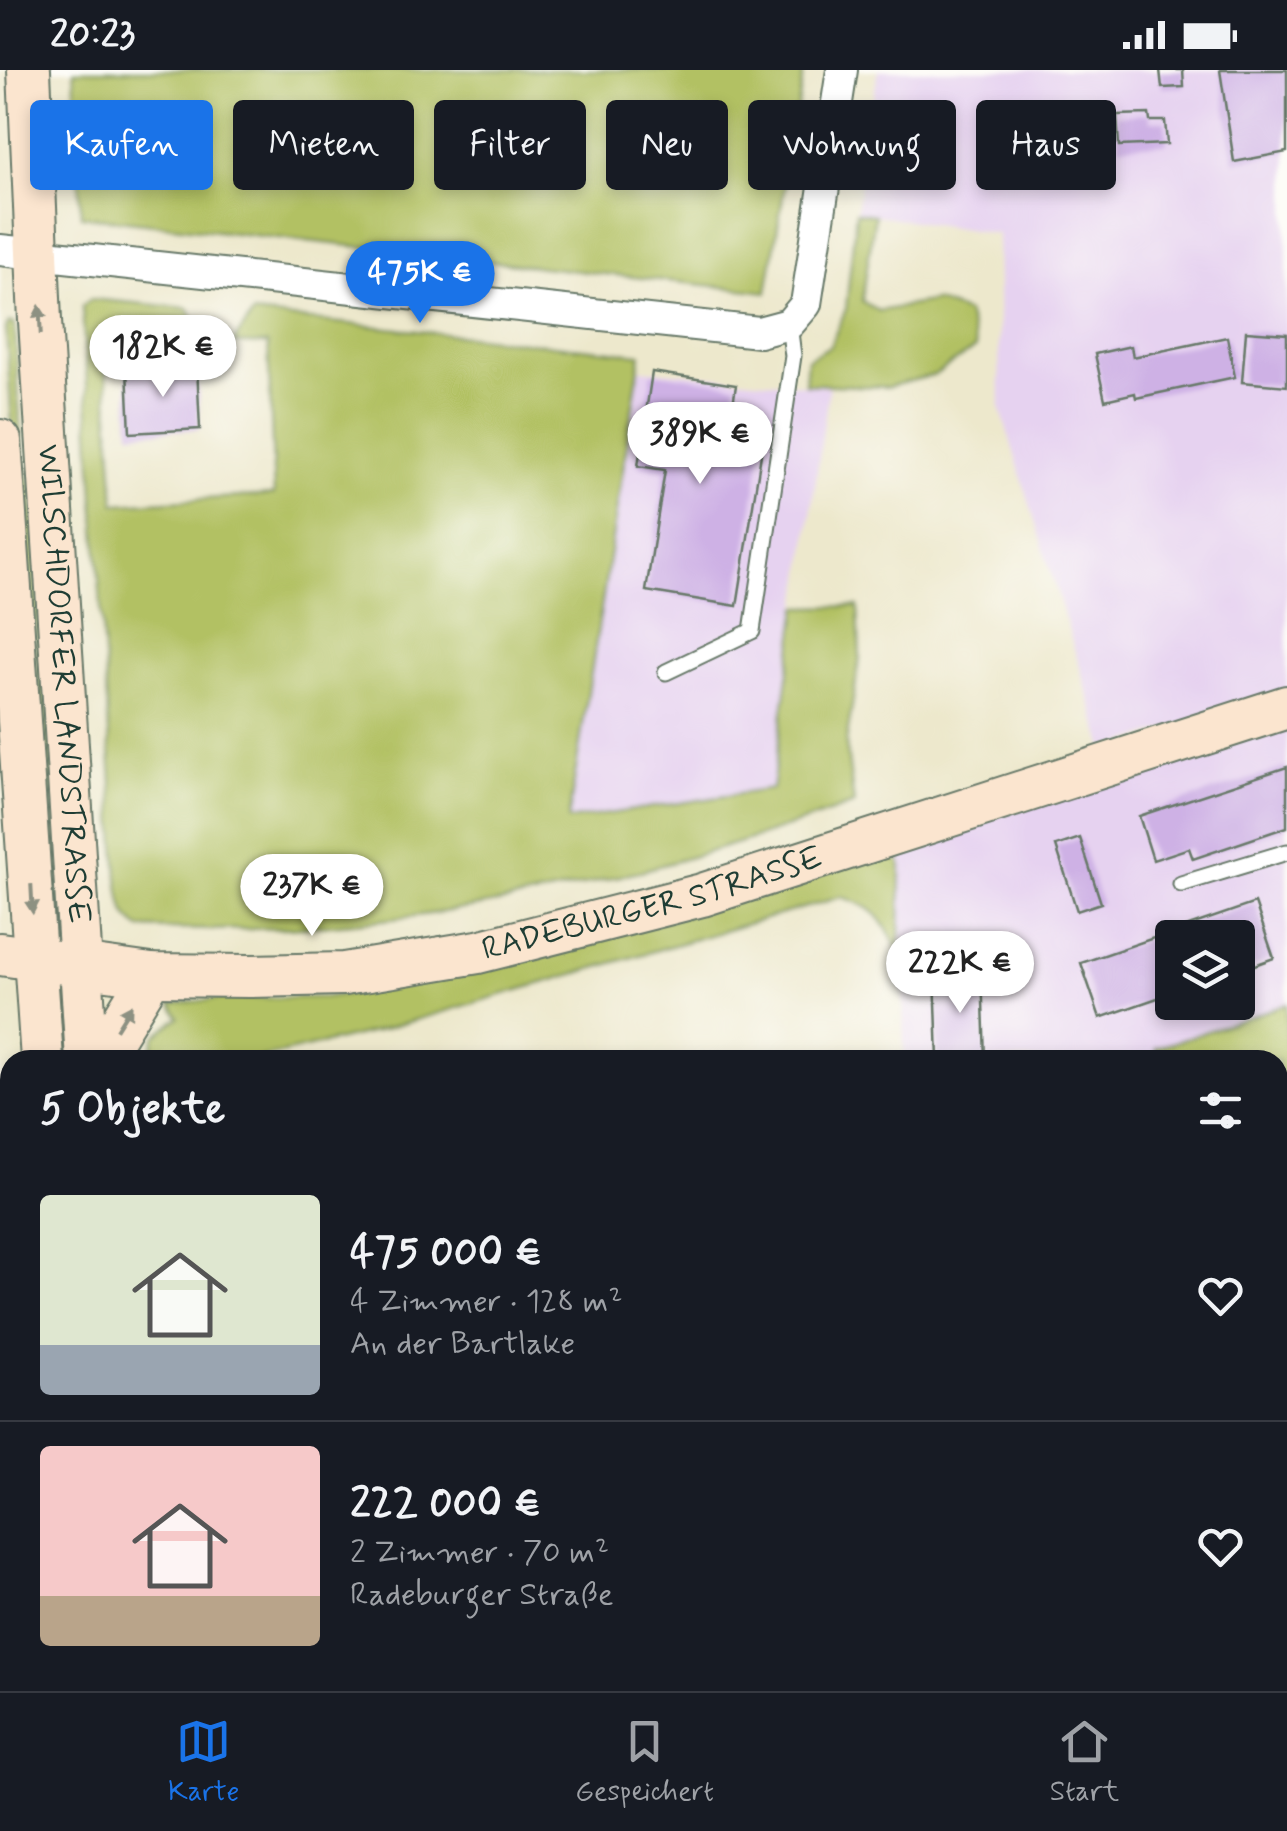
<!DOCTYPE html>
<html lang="de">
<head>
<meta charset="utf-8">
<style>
  body { margin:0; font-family:Mynerve,sans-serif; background:#242831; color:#f1f3f6; height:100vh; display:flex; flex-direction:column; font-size:38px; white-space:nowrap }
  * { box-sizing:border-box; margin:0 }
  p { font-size:32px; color:#9ea1a6 }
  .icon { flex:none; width:55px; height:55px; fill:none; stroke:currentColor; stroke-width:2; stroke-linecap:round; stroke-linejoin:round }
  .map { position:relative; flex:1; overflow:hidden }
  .panel { position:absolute; left:0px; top:980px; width:1288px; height:642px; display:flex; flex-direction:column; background:#171b24; border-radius:30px 30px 0 0; box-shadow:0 5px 15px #0003 }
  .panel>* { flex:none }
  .hud { position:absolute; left:30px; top:30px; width:1228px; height:90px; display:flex; gap:20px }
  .buttons { position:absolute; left:1155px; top:850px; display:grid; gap:20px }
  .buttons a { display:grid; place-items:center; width:100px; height:100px; border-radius:10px; background:#171b24; box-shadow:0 5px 15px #0003; font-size:50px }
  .price { position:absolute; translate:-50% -85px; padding:0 22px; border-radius:35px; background:#fff; color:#222; font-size:32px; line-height:65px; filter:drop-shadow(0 2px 5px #0008) }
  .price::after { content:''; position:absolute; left:50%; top:60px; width:30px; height:22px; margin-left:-15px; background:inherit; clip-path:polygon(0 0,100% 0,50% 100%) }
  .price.current { background:#1a73e8; color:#fff }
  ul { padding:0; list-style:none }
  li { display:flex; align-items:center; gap:30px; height:250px; padding:0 40px }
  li+li { border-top:2px solid #363941 }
  li span { display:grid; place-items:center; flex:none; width:280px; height:200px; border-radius:10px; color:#555 }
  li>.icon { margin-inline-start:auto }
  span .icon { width:120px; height:120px; fill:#fffc; stroke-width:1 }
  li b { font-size:42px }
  h2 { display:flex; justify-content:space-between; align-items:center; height:120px; padding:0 40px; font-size:42px }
  .tag { padding:0 35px; border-radius:10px; background:#171b24; box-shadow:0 5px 15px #0003; font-size:35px; line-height:90px }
  .tag.current { background:#1a73e8; color:#fff }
  .status { display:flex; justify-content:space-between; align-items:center; height:70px; padding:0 50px; background:#171b24; direction:ltr }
  .status svg { height:28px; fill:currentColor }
  .tabs { display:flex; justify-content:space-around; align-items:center; height:140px; border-top:2px solid #363941; background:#171b24; font-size:28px; color:#9ea1a6 }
  .tabs a { display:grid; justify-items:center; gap:5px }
  .tabs .current { color:#1a73e8 }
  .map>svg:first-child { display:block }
</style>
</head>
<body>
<div class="status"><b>20:23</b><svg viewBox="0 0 49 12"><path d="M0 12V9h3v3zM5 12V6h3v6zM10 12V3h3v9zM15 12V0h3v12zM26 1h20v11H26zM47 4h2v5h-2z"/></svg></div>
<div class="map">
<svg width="1287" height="1621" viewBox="0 0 1287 1621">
  <rect width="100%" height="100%" fill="#fdfcf7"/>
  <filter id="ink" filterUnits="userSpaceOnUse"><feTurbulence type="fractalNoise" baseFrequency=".01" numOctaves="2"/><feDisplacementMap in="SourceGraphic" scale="20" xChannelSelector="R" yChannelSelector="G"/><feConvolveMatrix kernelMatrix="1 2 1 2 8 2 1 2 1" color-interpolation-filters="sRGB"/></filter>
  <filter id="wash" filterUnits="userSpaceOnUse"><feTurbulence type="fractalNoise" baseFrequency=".0048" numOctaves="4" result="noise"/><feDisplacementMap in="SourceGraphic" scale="40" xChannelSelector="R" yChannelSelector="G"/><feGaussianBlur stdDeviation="2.25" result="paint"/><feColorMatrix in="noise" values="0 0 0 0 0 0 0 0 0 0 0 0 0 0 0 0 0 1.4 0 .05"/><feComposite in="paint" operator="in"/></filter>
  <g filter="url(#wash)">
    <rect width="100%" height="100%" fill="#ede8cc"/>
    <path fill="#e6d2f0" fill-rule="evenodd" d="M878 0H1287V621L1105 679 1000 337 997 164 856 142Z
      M640 299 829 317 772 719 568 750Z
      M1287 652V934L1156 978 1157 990H904L901 793 893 780ZM1172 868H1238V932H1172Z"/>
    <path fill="#b2c164" stroke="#687f4c" stroke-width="2.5" d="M74 0H804L767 222 81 146Z
      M856 142 875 145 862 231 879 241 934 231 967 243 976 278 934 305 887 317 805 314 807 289 830 276 846 239Z
      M91 229 188 238 198 257 104 265 115 434 274 425 268 274H232L253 244 641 284 568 750 772 719 798 537 858 536 860 587 846 673 854 734C621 818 389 870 140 858 121 846 121 828 118 808L82 236Z
      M9 252 15 254 22 394 32 418 61 805 52 804 34 553 20 492 6 258Z
      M893 780 901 793 900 884C883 851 879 837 841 827L373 962 254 990H149L155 966 179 947 171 934 217 929 326 927 431 911 686 844Z
      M1287 934V1341L1278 1350V990H1157L1156 978Z
      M1287 1461V1621H1102L1112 1612H1278V1470Z
      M143 1613H227L228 1621H144Z
      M779 1613 1028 1612V1613L1024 1621H757Z"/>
    <path fill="#8da75a" stroke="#567247" stroke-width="2.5" d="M1287 1341V1461L1278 1470V1350Z
      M1028 1613V1612L1112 1613 1102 1621H1024Z"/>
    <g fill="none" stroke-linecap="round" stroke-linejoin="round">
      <path stroke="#78baed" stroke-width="9" d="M1278 1422 1287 1421
        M1045 1621 1052 1612"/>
    </g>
    <g id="blocks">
      <path fill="#ceb1e5" d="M1160 0H1183L1184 17 1162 18Z
        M1220 0H1287V82L1234 92Z
        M1149 44 1150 51H1165L1167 74 1119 76 1117 45Z
        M1246 261 1287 264V316L1242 312Z
        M1227 267 1235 307 1136 328 1135 323 1105 330 1095 284 1131 276 1133 287Z
        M197 296 200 359 130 363 127 300Z
        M652 302 736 315 731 348 766 353 737 536 646 521 665 400 638 396Z
        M1287 697V757L1193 789 1189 778 1153 790 1139 746Z
        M1080 768 1101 833 1077 841 1056 776Z
        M1255 833 1274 888 1238 901V868H1172V923L1100 948 1081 893Z
        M982 902 985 990H938L935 904Z"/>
    </g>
  </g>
  <g filter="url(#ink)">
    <use href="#blocks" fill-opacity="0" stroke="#677969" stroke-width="2.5"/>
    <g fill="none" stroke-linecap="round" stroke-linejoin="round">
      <defs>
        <path id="lane" d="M666 602 752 561 793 286 789 254
          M1181 814 1287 782"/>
        <path id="street" d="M0 180 759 262 789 254 806 234 842 0"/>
        <g id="secondary">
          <path id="s1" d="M29 0 40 251 87 990"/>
          <path d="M0 371 42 990"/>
          <path id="s2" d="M0 884 151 905 250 906 344 904 478 882 702 825 1287 637"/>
          <path d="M99 990 151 905"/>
          <path d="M88 1612V1621"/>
          <path d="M127 1612 128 1621"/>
        </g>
      </defs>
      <use href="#lane" stroke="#677969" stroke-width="19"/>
      <use href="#street" stroke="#677969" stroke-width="34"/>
      <use href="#secondary" stroke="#677969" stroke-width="46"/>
      <use href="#lane" stroke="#fff" stroke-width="15"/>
      <use href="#street" stroke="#fff" stroke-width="30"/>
      <use href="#secondary" stroke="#fbe5cf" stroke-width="42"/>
    </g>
    <defs><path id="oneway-solid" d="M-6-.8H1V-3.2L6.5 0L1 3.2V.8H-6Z" transform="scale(2.5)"/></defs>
    <g fill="#8d9182">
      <use href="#oneway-solid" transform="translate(40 250) rotate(-93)"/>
      <use href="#oneway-solid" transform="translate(32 829) rotate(87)"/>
      <use href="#oneway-solid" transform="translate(124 947) rotate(-58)"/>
    </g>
  </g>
  <g text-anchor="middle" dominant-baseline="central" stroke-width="8" stroke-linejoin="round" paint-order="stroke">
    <g font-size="32" fill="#1f3d34" stroke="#fdfcf7">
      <text stroke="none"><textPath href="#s1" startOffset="615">WILSCHDORFER LANDSTRASSE</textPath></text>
      <text stroke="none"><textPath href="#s2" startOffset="662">RADEBURGER STRASSE</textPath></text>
    </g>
  </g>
</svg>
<div class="buttons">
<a><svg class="icon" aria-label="layers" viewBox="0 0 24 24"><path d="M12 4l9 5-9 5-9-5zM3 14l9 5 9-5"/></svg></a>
</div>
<b class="price current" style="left:420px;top:256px">475K €</b>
<b class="price" style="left:163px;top:330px">182K €</b>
<b class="price" style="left:700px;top:417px">389K €</b>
<b class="price" style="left:312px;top:869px">237K €</b>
<b class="price" style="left:960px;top:946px">222K €</b>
<div class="hud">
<a class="tag current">Kaufen</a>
<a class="tag">Mieten</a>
<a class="tag">Filter</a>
<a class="tag">Neu</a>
<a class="tag">Wohnung</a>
<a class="tag">Haus</a>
</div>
<section class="panel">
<h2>5 Objekte<svg class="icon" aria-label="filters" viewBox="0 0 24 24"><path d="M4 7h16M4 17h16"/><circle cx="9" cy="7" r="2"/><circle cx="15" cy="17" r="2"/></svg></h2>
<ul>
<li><span style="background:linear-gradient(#dfe7d0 75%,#9aa5b1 0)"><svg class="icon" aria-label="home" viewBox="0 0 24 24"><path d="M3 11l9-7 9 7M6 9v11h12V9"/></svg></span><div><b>475 000 €</b><p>4 Zimmer · 128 m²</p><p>An der Bartlake</p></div><svg class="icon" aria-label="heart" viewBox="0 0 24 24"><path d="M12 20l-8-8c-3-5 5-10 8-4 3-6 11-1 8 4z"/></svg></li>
<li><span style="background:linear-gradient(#f6c9c9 75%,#b9a48a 0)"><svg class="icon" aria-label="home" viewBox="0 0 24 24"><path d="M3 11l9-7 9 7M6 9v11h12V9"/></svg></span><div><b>222 000 €</b><p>2 Zimmer · 70 m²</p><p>Radeburger Straße</p></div><svg class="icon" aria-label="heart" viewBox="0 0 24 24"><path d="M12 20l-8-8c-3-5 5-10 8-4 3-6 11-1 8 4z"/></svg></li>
</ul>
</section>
</div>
<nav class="tabs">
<a class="current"><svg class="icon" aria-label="map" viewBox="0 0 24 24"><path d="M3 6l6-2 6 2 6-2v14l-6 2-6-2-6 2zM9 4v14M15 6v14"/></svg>Karte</a>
<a><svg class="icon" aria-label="saved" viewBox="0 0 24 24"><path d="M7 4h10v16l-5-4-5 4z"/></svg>Gespeichert</a>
<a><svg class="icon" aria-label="home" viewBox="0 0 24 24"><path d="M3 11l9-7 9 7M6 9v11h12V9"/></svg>Start</a>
</nav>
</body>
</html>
